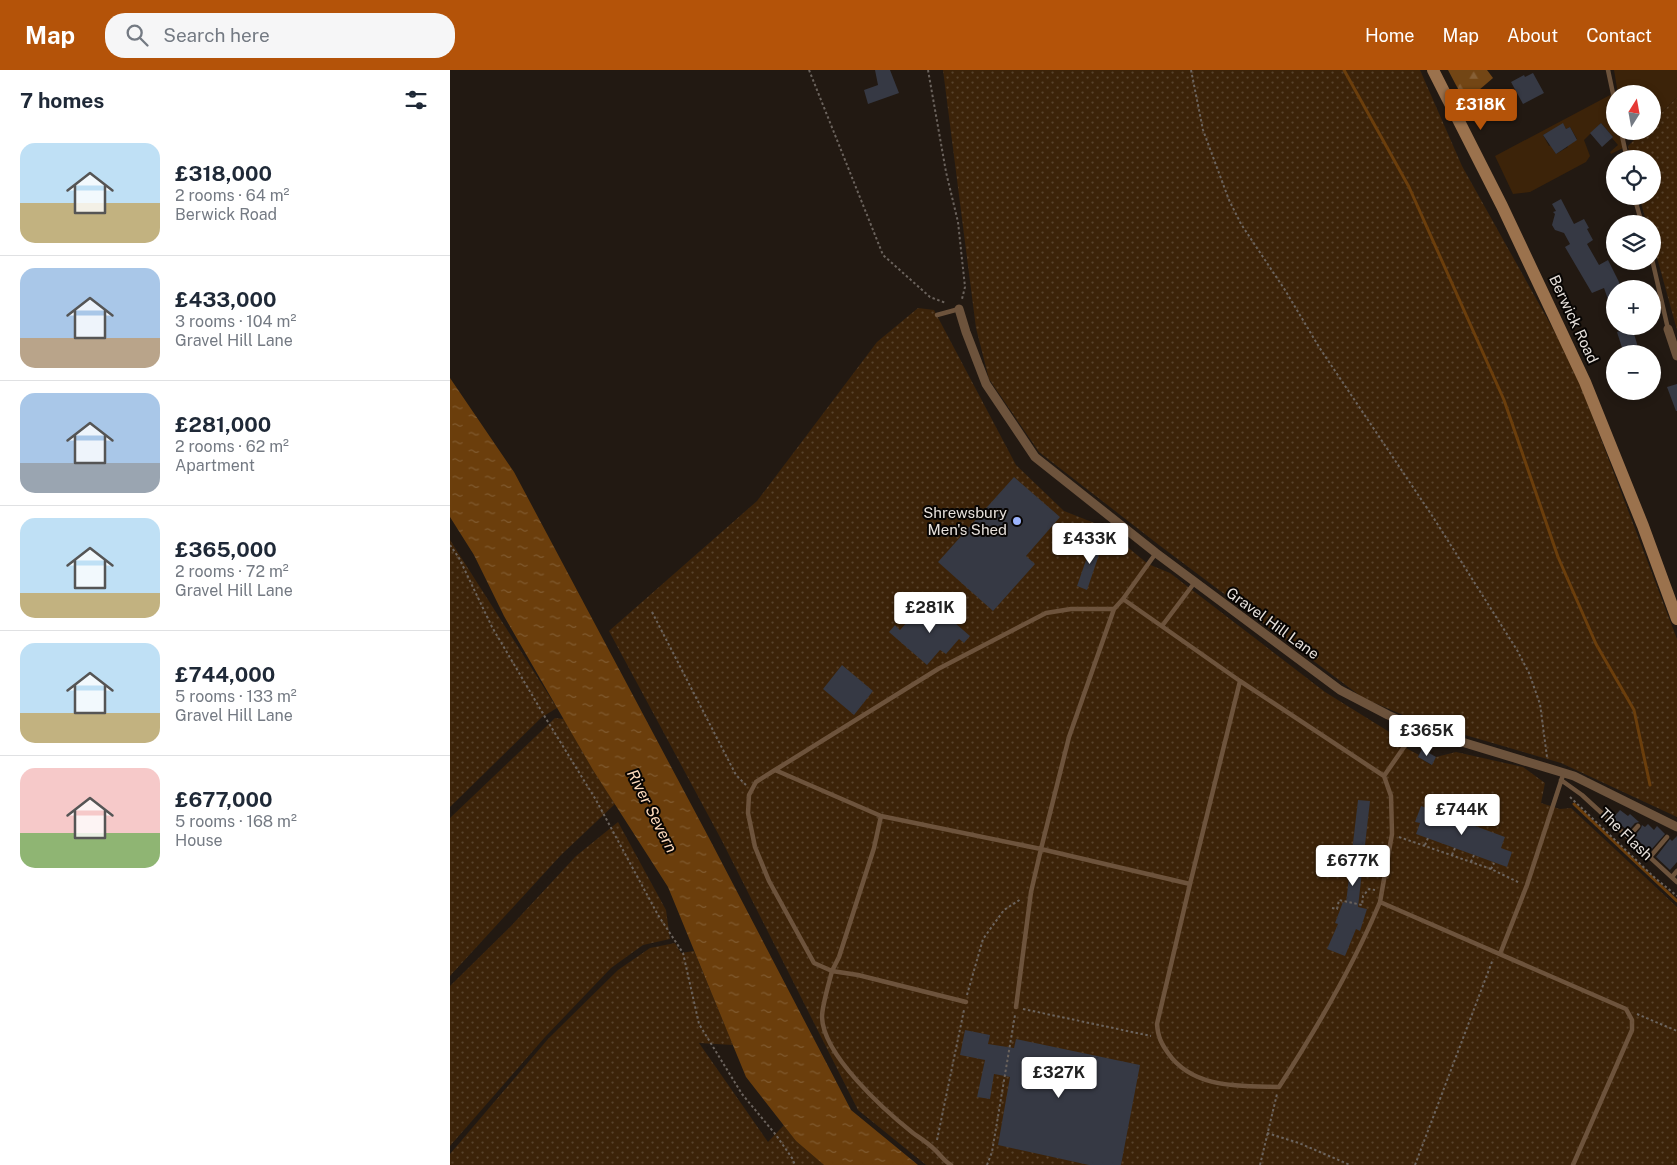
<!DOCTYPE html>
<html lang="en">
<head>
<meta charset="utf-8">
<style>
  body { margin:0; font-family:"Public Sans",sans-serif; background:#f6f6f7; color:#1f2937; height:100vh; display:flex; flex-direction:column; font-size:19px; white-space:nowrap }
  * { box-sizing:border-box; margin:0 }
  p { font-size:16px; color:#747a83 }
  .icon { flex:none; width:28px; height:28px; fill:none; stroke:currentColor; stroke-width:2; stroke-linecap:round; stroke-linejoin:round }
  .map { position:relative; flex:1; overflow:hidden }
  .sheet { display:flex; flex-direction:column; background:#fff; width:450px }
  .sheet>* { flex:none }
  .needle { width:32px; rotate:11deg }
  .fabs { position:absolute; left:1156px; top:15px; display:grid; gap:10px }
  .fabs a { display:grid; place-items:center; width:55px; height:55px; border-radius:50%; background:#fff; box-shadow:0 2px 8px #0003; font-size:25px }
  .price { position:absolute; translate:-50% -42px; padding:0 11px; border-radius:5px; background:#fff; color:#222; font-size:16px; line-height:32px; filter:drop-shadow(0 1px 2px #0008) }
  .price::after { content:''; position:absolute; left:50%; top:30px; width:15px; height:11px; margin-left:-8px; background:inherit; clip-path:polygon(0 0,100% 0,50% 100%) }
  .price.selected { background:#b45309; color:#fff }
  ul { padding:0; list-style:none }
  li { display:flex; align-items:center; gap:15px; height:125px; padding:0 20px }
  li+li { border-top:1px solid #e0e1e3 }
  li span { display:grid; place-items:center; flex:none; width:140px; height:100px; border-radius:15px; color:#555 }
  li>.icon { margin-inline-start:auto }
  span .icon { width:60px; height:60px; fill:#fffc; stroke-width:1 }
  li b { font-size:21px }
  h2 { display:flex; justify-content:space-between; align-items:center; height:60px; padding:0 20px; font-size:21px }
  header { display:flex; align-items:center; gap:30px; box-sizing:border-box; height:70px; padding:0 25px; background:#b45309; color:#fff }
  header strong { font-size:24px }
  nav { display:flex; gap:28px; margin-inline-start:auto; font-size:18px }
  .search { width:350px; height:45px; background:#f6f6f7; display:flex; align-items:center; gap:12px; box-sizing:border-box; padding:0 18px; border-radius:20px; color:#747a83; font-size:19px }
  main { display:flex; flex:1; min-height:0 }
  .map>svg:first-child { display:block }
</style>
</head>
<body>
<header>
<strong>Map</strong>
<div class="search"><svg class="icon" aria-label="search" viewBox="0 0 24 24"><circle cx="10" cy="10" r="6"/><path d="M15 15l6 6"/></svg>Search here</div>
<nav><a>Home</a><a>Map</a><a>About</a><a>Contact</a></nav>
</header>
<main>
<section class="sheet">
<h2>7 homes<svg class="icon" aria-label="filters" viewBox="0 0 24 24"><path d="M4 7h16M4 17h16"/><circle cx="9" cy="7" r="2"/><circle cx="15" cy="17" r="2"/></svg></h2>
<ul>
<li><span style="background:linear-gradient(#bfe0f5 60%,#c2b280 0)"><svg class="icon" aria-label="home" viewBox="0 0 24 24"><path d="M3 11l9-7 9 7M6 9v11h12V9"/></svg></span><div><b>£318,000</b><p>2 rooms · 64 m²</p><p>Berwick Road</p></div></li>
<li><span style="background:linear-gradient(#a9c7e8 70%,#b9a48a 0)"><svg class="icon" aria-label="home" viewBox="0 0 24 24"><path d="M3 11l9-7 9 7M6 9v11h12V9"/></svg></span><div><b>£433,000</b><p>3 rooms · 104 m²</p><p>Gravel Hill Lane</p></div></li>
<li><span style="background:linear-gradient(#a9c7e8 70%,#9aa5b1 0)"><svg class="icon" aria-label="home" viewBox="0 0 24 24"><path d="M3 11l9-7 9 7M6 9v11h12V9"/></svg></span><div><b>£281,000</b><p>2 rooms · 62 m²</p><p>Apartment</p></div></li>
<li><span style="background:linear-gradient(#bfe0f5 75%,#c2b280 0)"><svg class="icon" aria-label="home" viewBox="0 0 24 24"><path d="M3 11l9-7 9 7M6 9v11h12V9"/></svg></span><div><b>£365,000</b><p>2 rooms · 72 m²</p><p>Gravel Hill Lane</p></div></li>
<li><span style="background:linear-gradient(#bfe0f5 70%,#c2b280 0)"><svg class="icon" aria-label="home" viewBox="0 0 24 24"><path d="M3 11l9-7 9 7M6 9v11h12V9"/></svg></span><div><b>£744,000</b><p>5 rooms · 133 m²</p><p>Gravel Hill Lane</p></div></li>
<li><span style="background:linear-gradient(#f6c9c9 65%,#8fb573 0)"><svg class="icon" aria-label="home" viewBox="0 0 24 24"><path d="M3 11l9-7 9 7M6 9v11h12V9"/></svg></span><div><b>£677,000</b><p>5 rooms · 168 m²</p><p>House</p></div></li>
</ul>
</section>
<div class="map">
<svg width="1227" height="1095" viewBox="0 0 1227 1095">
  <defs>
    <pattern id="grass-dots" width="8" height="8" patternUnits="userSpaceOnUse" patternTransform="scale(1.25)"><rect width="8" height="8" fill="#3c2309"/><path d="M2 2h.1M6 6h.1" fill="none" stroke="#58432c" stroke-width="1.8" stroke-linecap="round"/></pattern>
    <pattern id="forest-firs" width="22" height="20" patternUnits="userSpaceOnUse" patternTransform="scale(1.25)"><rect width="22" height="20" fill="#734615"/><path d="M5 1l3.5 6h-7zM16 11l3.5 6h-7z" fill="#876036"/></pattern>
    <pattern id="water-ripples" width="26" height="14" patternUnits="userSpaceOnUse" patternTransform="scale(1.25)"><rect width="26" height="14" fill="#6b3e0c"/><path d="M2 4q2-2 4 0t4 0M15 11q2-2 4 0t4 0" fill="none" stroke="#805a2f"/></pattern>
  </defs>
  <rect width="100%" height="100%" fill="#221912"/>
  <path fill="url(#grass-dots)" d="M493 0H970L1012 96 1122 293 1227 569V747L1111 693 967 651 913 628 709 475 589 382 539 309 526 258Z
    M1227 27V260L1203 173 1202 154H1197L1189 126H1202V89H1181L1178 76 1193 61H1202L1203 51Z
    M468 238 484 240 566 395 614 441 652 456 698 494 720 503 875 622 941 663 939 666 954 677 969 685 968 687 981 695 986 687 1006 682 1073 697 1095 713 1091 733 1110 739 1121 738 1227 837V1095H476L408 1040 271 769 159 561 307 431 427 272Z
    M0 470 107 638 92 647 0 737Z
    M105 648 114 649 165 734 111 785 0 906V748Z
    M168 752 216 840 220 869 193 875 161 898 95 967 0 1076V916L61 856 126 786Z
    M225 873 231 883 244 881 283 975 249 973 318 1072 334 1055 346 1071 374 1095H0V1084L98 969 168 900 200 878Z"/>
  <path fill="url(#forest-firs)" d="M998 0H1037L1043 8 1015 32Z"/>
  <path fill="#3c2309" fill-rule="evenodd" d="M1164 0H1227V27L1203 51 1202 24H1168Z
    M1162 24 1165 40V61H1169L1173 78 1161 84 1160 82 1168 75 1162 68 1163 67 1151 53 1134 70 1140 86 1136 92 1080 122 1063 124 1045 86ZM1113 54 1116 59 1120 57 1127 69 1122 73 1115 71 1118 77 1106 84 1101 75 1099 76 1093 65Z"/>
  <path fill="url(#water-ripples)" d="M0 308 64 402 259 768 401 1040 468 1095H374L346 1071 296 1007 218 817 143 700 54 546 24 485 0 447Z"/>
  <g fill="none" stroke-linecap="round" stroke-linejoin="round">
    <path stroke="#6b3e0c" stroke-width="3" d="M894 0 959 117 1054 330 1108 487 1146 574 1184 640 1200 715
      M1124 734 1227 831"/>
  </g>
  <path fill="#363944" d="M425 0H440L449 23 418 34 414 20 428 15Z
    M1083 3 1094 23 1073 34 1061 12 1074 5 1075 7Z
    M1113 53 1116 59 1120 57 1127 70 1106 84 1093 65Z
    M1151 53 1163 67 1152 77 1140 63Z
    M1111 129 1124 154 1134 149 1139 158 1137 159 1143 170 1137 174 1149 195 1158 190 1169 212 1171 219H1165V244H1163L1154 218 1142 223 1115 177 1120 174 1114 163 1105 160 1102 155 1105 144 1103 142 1106 141 1102 134Z
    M1182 257 1190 284H1174L1167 262Z
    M1227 314V341H1226L1217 317Z
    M564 407 610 447 576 486 585 494 543 541 488 492Z
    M643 470 653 473 637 520 627 516Z
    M482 533 520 566 514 573 509 569 496 584 490 580 477 595 439 562 445 555 450 560 464 544 468 549Z
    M392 595 423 621 404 645 373 619Z
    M972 679 986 687 982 695 968 687Z
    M908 730 920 731 908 837 917 839 910 861 906 859 895 886 877 879 888 854 885 853 893 832 896 833Z
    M971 736 1055 767 1051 778 1062 782 1057 797 966 764 970 753 965 752Z
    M1170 740 1178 746 1180 744 1189 752 1185 753 1178 761 1163 748Z
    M1198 754 1204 760 1207 756 1215 764 1200 781 1184 767 1191 758 1192 755 1195 757Z
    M1227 766V792L1220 800 1206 787 1220 769 1222 771Z
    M515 960 540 965 538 974 564 978 566 969 690 995 671 1095H639L548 1075 560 1007 544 1004 540 1029 527 1027 535 990 510 985Z"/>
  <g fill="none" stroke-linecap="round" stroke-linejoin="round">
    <path stroke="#6b635d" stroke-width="2" stroke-dasharray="2.5 2.5" stroke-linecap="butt" d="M359 0 433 185 480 227 496 233
      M478 0 496 102 508 152 515 217 512 229
      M741 0 753 60 779 130 791 154 835 220 869 277 983 447 1067 580 1079 603 1090 634 1097 687
      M0 475 9 488 42 557 95 647 146 730 208 845 233 883 249 954 292 1024 326 1065 342 1088 345 1095
      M202 542 286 705 296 715
      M1120 727 1205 808 1227 826
      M949 767 1041 799 1070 813
      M975 775 978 768
      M894 783 931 786
      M1002 785 1005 778
      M1021 792 1024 785
      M1041 799 1044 793
      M882 838 887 839 889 830 912 835 913 826 919 819 925 820
      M517 925 533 869 554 840 571 829
      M573 939 701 966
      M1187 944 1227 961
      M817 1063 849 1073 900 1095
      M487 1070 514 940
      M537 1095 542 1082 565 945
      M810 1095 827 1024
      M965 1095 1043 889"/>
    <path stroke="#6d533c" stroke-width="4.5" d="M1158 0 1165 33
      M1171 61 1177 89
      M1184 126 1192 154
      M1202 189 1218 259
      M487 245 509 239
      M673 529 790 611 934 706 941 726 942 764 930 832
      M664 539H621L596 543 488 599 325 700 431 746 591 779 740 814 707 954C708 967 711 973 718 983 743 1019 790 1016 829 1017 867 958 903 897 930 832L1176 939 1182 950V960L1123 1095
      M712 556 745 512
      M325 700 306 712 299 725 298 743 305 777 319 811 364 893 382 901C379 913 372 936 372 947 373 985 434 1040 463 1063 470 1068 478 1073 484 1079 490 1084 494 1091 501 1095
      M934 706 954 677 969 659
      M1111 710 1132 725 1227 812
      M431 746 424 778 389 887 382 901 408 905 516 932
      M1178 767 1188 756
      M1200 787 1217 767
      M1222 807 1227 801
      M740 814 790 611
      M1050 884 1077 815 1114 702
      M566 937 581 822 591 779 619 667 664 539 673 529 706 483"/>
    <path stroke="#6d533c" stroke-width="9" d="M509 239 516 262 536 314 585 387 706 483 890 620 938 645 969 659 1124 706 1227 757
      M1218 259 1227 286"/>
    <path stroke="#9b724d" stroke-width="12" d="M983 0 1052 136 1135 312 1193 456 1227 549"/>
  </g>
  <circle fill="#9cb4fd" stroke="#080503" stroke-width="2" cx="567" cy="451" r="5"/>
  <g text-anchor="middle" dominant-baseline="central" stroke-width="4" stroke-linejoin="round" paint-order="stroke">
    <g font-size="15" fill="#e6e0db" stroke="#080503">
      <text transform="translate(1124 249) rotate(65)">Berwick Road</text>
      <text transform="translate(823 553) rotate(36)">Gravel Hill Lane</text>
      <text transform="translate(1176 764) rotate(44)">The Flash</text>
    </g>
    <g font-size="15" fill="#e6e0db" stroke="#080503" text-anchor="end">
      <text x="557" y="442">Shrewsbury<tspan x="557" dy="17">Men's Shed</tspan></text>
    </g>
    <g font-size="16" font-style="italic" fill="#fddabc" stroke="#080503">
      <text transform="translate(202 741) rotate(63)">River Severn</text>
    </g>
  </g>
</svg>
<div class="fabs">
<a><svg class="needle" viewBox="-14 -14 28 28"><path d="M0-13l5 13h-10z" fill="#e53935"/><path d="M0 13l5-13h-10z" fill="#747a83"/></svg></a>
<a><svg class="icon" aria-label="locate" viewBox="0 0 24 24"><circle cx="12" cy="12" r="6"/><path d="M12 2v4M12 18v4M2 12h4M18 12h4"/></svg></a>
<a><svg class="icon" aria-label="layers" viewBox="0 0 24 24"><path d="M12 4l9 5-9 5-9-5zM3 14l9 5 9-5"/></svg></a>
<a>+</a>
<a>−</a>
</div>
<b class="price selected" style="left:1031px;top:61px">£318K</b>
<b class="price" style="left:640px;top:495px">£433K</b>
<b class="price" style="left:480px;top:564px">£281K</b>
<b class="price" style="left:977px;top:687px">£365K</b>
<b class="price" style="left:1012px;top:766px">£744K</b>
<b class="price" style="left:903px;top:817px">£677K</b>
<b class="price" style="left:609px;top:1029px">£327K</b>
</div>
</main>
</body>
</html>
